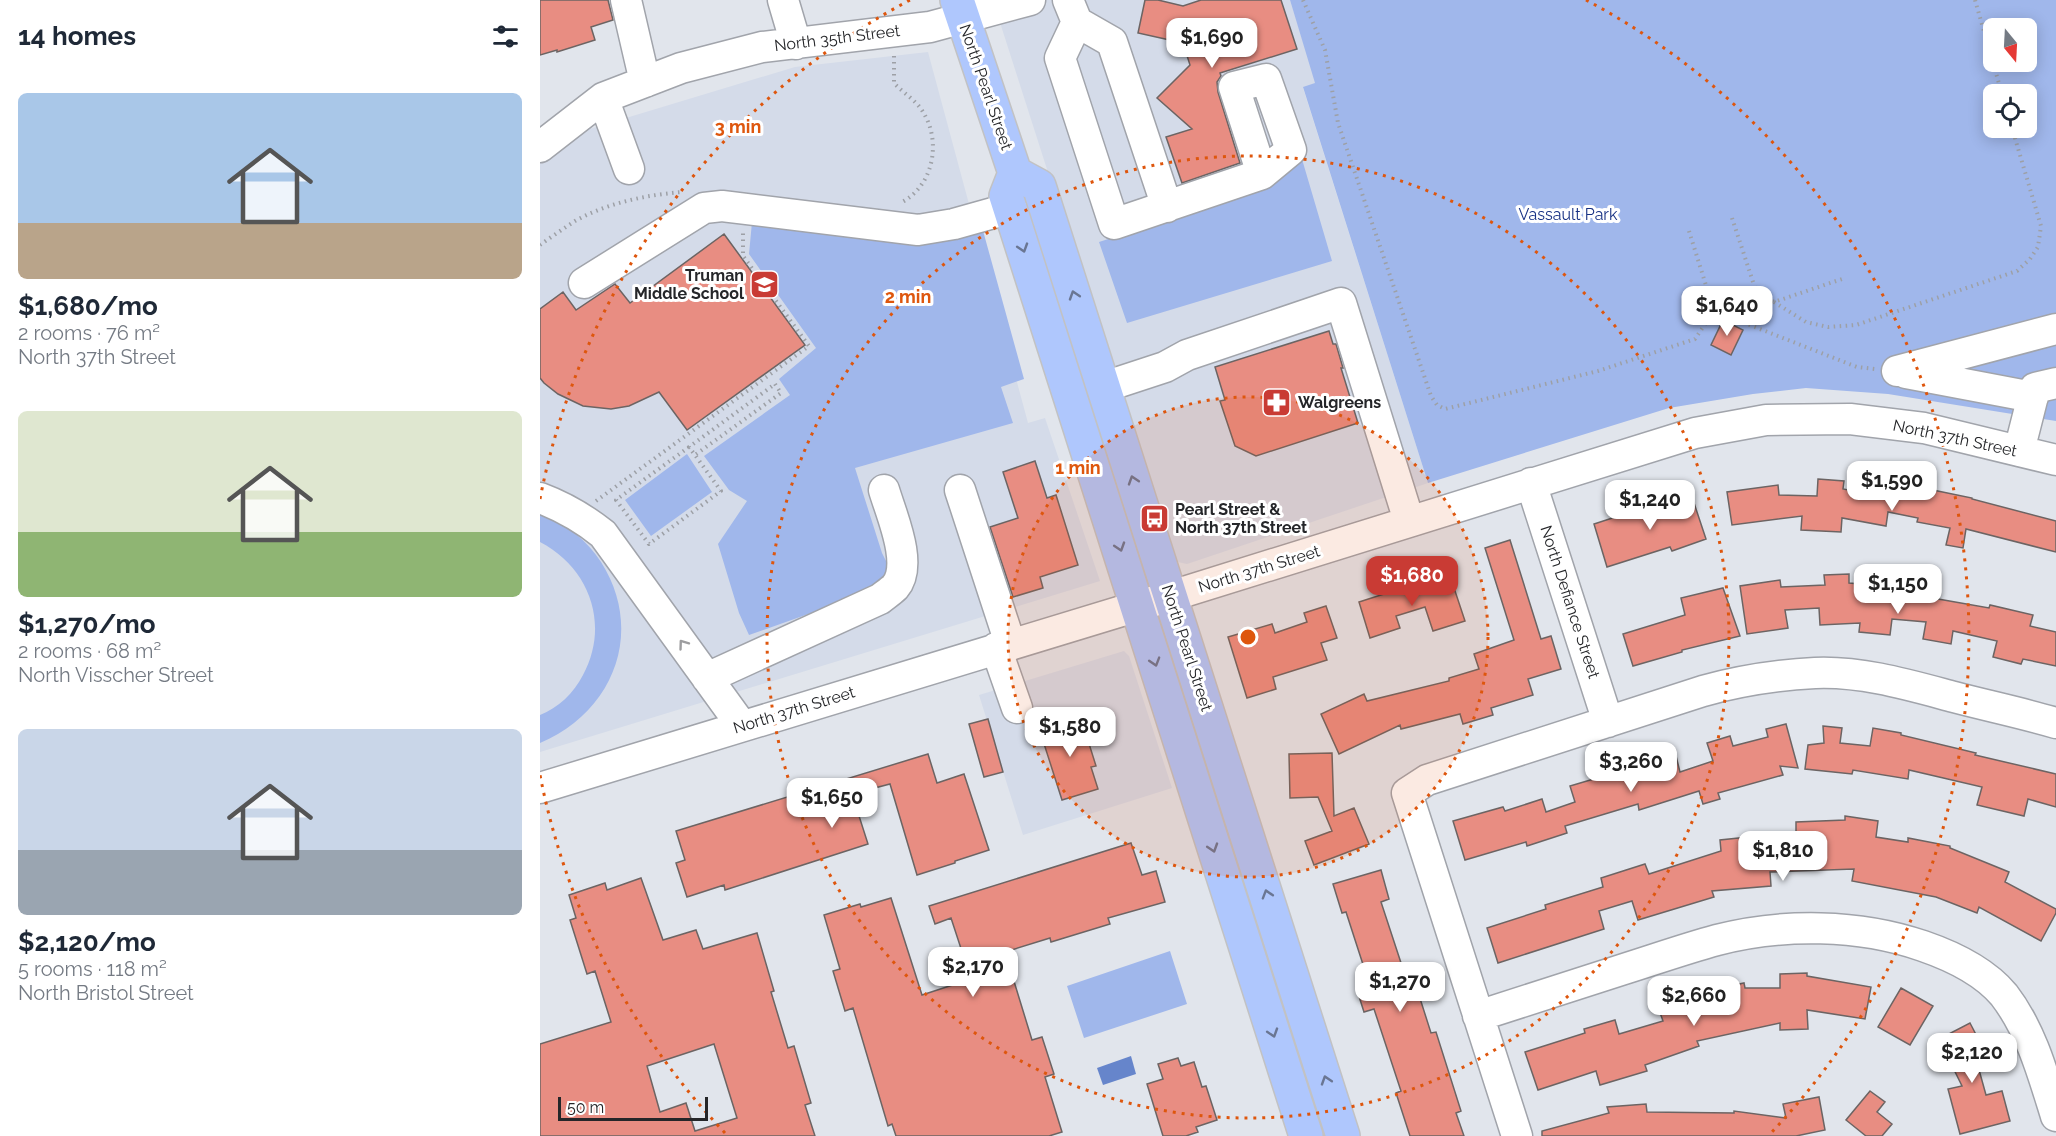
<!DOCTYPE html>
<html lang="en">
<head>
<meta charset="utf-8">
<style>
  body { margin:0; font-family:Raleway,sans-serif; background:#f2f2f3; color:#1f2937; height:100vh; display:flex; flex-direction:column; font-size:22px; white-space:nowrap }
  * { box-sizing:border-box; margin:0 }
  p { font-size:20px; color:#747a83 }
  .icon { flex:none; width:33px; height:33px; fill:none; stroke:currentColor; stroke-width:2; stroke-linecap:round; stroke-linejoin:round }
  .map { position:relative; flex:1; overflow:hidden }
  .sheet { display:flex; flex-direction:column; background:#fff; width:540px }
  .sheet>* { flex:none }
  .needle { width:39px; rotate:162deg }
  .fabs { position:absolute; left:1443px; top:18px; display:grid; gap:12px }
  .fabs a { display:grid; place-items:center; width:54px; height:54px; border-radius:9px; background:#fff; box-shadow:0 3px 15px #0003; font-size:30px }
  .scale { position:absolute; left:18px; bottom:15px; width:150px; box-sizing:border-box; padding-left:6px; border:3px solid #252629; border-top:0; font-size:16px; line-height:21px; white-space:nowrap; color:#252629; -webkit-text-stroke:4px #fff; paint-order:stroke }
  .price { position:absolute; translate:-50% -51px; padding:0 14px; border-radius:12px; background:#fff; color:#222; font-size:20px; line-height:39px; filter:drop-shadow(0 2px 3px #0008) }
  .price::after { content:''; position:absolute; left:50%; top:36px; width:18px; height:14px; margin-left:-9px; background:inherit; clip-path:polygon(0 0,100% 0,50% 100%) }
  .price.on { background:#c93b34; color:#fff }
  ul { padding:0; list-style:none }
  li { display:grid; align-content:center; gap:12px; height:318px; padding:0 18px }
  li span { display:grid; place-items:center; height:186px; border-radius:9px; color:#555 }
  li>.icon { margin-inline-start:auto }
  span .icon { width:108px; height:108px; fill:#fffc; stroke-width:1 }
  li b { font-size:26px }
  h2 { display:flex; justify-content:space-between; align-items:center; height:72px; padding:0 18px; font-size:26px }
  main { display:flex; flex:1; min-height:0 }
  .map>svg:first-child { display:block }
</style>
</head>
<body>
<main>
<section class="sheet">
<h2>14 homes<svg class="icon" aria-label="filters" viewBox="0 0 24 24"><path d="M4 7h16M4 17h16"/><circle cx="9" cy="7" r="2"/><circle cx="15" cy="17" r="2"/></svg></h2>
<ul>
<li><span style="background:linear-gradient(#a9c7e8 70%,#b9a48a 0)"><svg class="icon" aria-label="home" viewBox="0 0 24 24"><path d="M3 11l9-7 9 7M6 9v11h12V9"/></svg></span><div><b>$1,680/mo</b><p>2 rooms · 76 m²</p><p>North 37th Street</p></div></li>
<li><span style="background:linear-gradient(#dfe7d0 65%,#8fb573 0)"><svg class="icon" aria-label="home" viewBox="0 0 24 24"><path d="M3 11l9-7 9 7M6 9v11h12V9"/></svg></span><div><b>$1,270/mo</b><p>2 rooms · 68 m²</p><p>North Visscher Street</p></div></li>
<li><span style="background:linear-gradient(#c9d6e8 65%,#9aa5b1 0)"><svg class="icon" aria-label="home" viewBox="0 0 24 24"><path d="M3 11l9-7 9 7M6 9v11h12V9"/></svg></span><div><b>$2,120/mo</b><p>5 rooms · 118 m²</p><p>North Bristol Street</p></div></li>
</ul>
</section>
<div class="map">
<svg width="1516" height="1136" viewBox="0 0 1516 1136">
  <rect width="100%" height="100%" fill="#e1e5ec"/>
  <path fill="#d4dbe9" d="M487 0H750L776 83 763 88 888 483 647 564 638 562 629 550 456 10Z
    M388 52 488 423 505 418 560 581 0 752V144L255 67Z
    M584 651 589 656 632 788 483 835 439 695Z"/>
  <path fill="#a0b7eb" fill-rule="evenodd" d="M750 0H1516V421L1348 394 1266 388 1213 394 1129 408 888 483 763 87 775 83ZM1454 28H1486V62H1454ZM1454 94H1486V128H1454Z
    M759 149 792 261 587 323 559 242 719 190Z
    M212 222 442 227 484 379 461 387 473 423 315 468 342 553 350 569 347 581 316 597 209 635 199 613 178 544 207 501 189 490 164 456 250 395 239 379 276 348 209 254Z
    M147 454 172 492 111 536 85 500Z
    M0 515C25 523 47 540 61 562 105 631 74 712 0 743V715C18 708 34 693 43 675 70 625 50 568 0 542Z
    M630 951 647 1004 544 1038 527 986Z"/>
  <path fill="#6685cb" d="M591 1056 596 1074 563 1085 557 1068Z"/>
  <path fill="#e88d82" stroke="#6c6463" stroke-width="1.5" fill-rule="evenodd" d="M0 0H68L73 20 51 27 55 40 17 52V50L0 55Z
    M605 0H618L643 6 661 0H741L757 49 680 73 681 76 677 82 678 92 700 163 642 183 626 137 652 129 617 98 650 65 643 43 598 33Z
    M184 234 265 345 147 430 119 392 89 406 71 409 43 406 18 394 4 383 0 378V309L23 292 36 310 75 284 90 303Z
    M1183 320 1203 330 1191 355 1171 345Z
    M789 331 793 344H796L803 368H801L818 423 716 456 695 446 680 401 685 400 675 367Z
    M495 461 507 498 516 495 538 565 500 577 503 588 473 597 450 527 478 518 463 472Z
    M1278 479 1304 481 1303 489 1335 495 1338 482 1383 490V488L1432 498V499L1516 521V552L1426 529 1423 548 1406 545 1410 528 1377 522 1378 518 1348 512 1346 526 1302 518 1301 532 1261 530 1262 516 1192 525 1187 492 1238 485 1239 495 1277 496Z
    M1151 494 1166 539 1132 551 1130 547 1067 567 1054 524 1103 508 1104 510Z
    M970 540 1001 639 1011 636 1021 669 988 679 993 695 951 708 953 715 923 724 920 714 861 729 860 725 799 754 781 714 824 694 827 701 909 681V678L939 669 934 654 974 640 945 548Z
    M1309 574V583L1370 588V594L1449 608 1450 605 1493 615 1490 626 1516 632V666L1483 659 1481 664 1453 657 1457 641 1413 631 1411 644 1383 639 1386 622 1352 619 1350 635 1319 632 1320 623 1280 625 1279 608 1245 610 1248 628 1207 634 1200 586 1240 580 1241 587 1285 585 1284 575Z
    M897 577 901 589 913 585 925 621 893 631 885 607 856 616 860 628 830 638 819 602Z
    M1183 588 1200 636 1142 650V652L1093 666 1083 634 1145 615 1141 598Z
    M786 606 797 638 781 643 787 660 733 677 736 689 707 698 688 637 732 624 735 633 767 622 764 613Z
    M536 717 542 736 546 734 556 766 551 767 558 789 522 800 499 728Z
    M448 719 463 772 444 777 429 724Z
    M1246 724 1258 768 1240 766 1243 775 1178 793 1180 799 1163 804 1159 791 1099 810 1098 804 1025 826 1027 833 987 846 986 842 925 860 913 821 963 807 965 811 1002 799 1006 812 1035 802 1030 786 1074 773 1075 776 1136 756 1140 772 1173 761 1167 743 1190 736 1193 746 1228 737 1226 729Z
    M1283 726 1302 728 1300 743 1330 746 1333 728 1361 733V735L1436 753 1435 755 1516 774V807L1488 799 1484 816 1437 805 1442 787 1369 770 1368 779 1313 770 1312 774 1265 769 1268 745 1284 743Z
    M792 753 794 816 814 808 829 844 774 865 765 841 792 831 778 797 750 798 749 754Z
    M388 754 397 783 424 774 449 850 415 861V863L377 875 350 784 312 794 328 844 185 890 184 885 147 897 136 863 145 860 136 831Z
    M1305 816 1338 821 1336 837 1368 842V838L1410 846V848L1469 872 1465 882 1516 909V913L1501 941 1439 907 1437 913 1396 897 1312 881 1314 869 1230 872 1231 886 1172 891 1174 897 1098 920 1092 901 1059 911 1064 929 958 963 947 928 1006 909 1005 905 1063 887 1061 878 1105 864 1109 874 1181 851 1180 840 1227 835V839L1256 838V822L1305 820Z
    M591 843 602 875 616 871 625 902 568 918 570 924 511 942 510 938 465 952 492 1040 502 1037 514 1074 505 1077 522 1132 509 1136H356L352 1124 348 1126 313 1008 305 1011 293 971 300 969 284 915 320 904 321 907 351 898 382 995 431 979 411 918 395 924 389 906Z
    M841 870 849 899 841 902 864 972 871 970 891 1033 896 1032 921 1111 916 1113 924 1136H870L856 1093 861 1091 834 1009 824 1012 816 987 829 983 806 912 802 913 793 884Z
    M101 878 123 940 156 930 163 949 217 933 234 991 231 992 248 1048 254 1046 271 1103 265 1105 275 1136H0V1044L71 1022 55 971 47 974 30 920 36 918 29 895 65 883 67 890ZM174 1044 197 1118 155 1131 146 1103 120 1112 107 1066Z
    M1267 973V976L1331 987 1325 1019 1267 1010 1268 1029 1240 1030V1023L1157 1041 1159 1046 1105 1065 1107 1071 1060 1085 1056 1071 998 1090 985 1052 1045 1033 1044 1029 1075 1020 1079 1034 1123 1021 1118 1007 1167 991 1204 983 1205 988H1240V974Z
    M1361 988 1393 1006 1370 1045 1338 1027Z
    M1430 1023 1446 1054 1436 1059 1446 1095 1462 1091 1470 1121 1420 1134 1408 1089 1422 1086 1399 1039Z
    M638 1058 641 1066 654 1062 662 1087 666 1086 677 1120 656 1127 658 1132 646 1136H623L607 1084 623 1079 618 1064Z
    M1330 1091 1345 1102 1337 1112 1352 1124 1342 1136H1326L1306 1120Z
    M1279 1097 1285 1130 1256 1136H1002V1131L1069 1113 1067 1107 1106 1104 1107 1112 1194 1113V1111L1246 1118 1243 1104Z"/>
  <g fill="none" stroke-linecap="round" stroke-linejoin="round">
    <defs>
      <path id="minor" d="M86 0 105 82
        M243 0 256 44
        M528 0 537 22 520 58 574 224 722 174 751 150 726 79 694 87 722 174
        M537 22 572 42 627 207
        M63 98 89 169
        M0 147 63 98 141 68 222 47 390 27 490 0
        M44 283 164 208 182 206 378 230 414 224 471 208
        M1357 371 1516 329
        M1366 373 1493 397
        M564 387 625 367 647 355 801 303 869 521
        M1479 451 1495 388 1516 383
        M991 483 1068 722
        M420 490 470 643
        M0 498C24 507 43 518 63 534L202 726
        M456 648 477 708
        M167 678 340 599C345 595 351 591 355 587 374 565 351 514 344 490
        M0 788 631 596 1155 433 1226 420 1310 419 1384 428 1516 460
        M938 1016C986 1001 1033 985 1081 970 1113 960 1144 949 1177 940 1243 923 1319 924 1383 946 1412 956 1444 971 1464 995 1491 1030 1503 1074 1516 1116
        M977 1136 867 793 887 780 1163 691C1199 681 1237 675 1275 673 1322 671 1369 685 1414 697 1448 706 1482 713 1516 723"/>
      <path id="major" d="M417 0 475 173 466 196 766 1136
        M475 173 499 186 803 1136"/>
    </defs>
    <use href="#minor" stroke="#a1a4ab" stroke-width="33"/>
    <use href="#major" stroke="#c2c2c3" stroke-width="36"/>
    <path stroke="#9da0a6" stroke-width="4" stroke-dasharray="1.5 4.5" stroke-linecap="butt" d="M763 0 785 50 798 123 891 396 897 405 905 409 1058 371 1155 339 1174 311 1317 367 1335 369
      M1435 0 1462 94
      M354 56V83C363 93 376 100 383 112 402 142 393 186 362 202
      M1192 218 1216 291 1234 302 1305 278
      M1149 231 1174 311 1221 295
      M0 245C11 237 23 229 35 221 67 203 106 195 142 192
      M1234 302 1266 322 1288 327 1316 325 1477 271 1490 259 1498 247 1501 226 1472 128
      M235 384 241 393 155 455 149 447Z
      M149 447 76 500 109 544 181 491 155 455
      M56 501 269 346 203 256V233"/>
    <use href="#minor" stroke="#fff" stroke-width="30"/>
    <use href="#major" stroke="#afc7fd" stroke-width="33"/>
  </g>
  <defs><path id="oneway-chevron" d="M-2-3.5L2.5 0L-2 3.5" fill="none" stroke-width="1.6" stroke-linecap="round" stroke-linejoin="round" transform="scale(1.5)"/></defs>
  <g stroke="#6a7693">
    <use href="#oneway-chevron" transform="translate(483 248) rotate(72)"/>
    <use href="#oneway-chevron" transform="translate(534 295) rotate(-108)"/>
    <use href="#oneway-chevron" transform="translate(593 480) rotate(-108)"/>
    <use href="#oneway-chevron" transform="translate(580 547) rotate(72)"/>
    <use href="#oneway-chevron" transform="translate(615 662) rotate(73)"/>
    <use href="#oneway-chevron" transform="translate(673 848) rotate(72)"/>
    <use href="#oneway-chevron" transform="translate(727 894) rotate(-107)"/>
    <use href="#oneway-chevron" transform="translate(733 1033) rotate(72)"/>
    <use href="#oneway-chevron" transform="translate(786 1080) rotate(-108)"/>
  </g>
  <use stroke="#9d9d9f" href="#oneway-chevron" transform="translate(143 644) rotate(-126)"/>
  <circle cx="708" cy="637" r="240" fill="#de560d" fill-opacity=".12"/>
  <g fill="none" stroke="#de560d" stroke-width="3" stroke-dasharray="3 6">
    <circle cx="708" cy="637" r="240"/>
    <circle cx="708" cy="637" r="481"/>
    <path d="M185 1133A721 721 0 0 1 0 775M0 499A721 721 0 0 1 370 0M1046 0A721 721 0 0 1 1231 1133"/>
  </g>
  <defs>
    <symbol id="school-square" viewBox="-11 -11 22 22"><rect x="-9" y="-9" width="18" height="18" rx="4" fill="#c93b34" stroke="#fff"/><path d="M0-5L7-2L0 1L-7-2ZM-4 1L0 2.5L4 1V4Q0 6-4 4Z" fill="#fff"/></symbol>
    <symbol id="pharmacy-square" viewBox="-11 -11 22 22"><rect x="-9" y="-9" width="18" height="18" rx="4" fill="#c93b34" stroke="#fff"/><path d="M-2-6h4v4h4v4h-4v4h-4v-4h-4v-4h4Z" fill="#fff"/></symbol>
    <symbol id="bus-square" viewBox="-11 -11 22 22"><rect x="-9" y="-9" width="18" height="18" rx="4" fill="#c93b34" stroke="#fff"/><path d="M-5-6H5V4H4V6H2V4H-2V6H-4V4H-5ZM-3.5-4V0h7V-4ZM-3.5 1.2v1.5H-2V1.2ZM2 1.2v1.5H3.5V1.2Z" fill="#fff"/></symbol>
  </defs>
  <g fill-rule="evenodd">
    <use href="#school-square" x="208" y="268" width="33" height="33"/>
    <use href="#pharmacy-square" x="720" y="386" width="33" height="33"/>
    <use href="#bus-square" x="598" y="502" width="33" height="33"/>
  </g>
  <g text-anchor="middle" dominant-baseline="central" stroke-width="6" stroke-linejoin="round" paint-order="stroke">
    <g font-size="16" fill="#252629" stroke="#fff">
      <text transform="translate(297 38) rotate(-7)">North 35th Street</text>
      <text transform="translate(446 87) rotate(71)">North Pearl Street</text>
      <text transform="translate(1415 438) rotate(12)">North 37th Street</text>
      <text transform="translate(719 569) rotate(-17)">North 37th Street</text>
      <text transform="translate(1030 602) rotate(72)">North Defiance Street</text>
      <text transform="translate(647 648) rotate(72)">North Pearl Street</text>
      <text transform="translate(254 710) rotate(-17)">North 37th Street</text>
    </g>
    <g font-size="16" fill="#163083" stroke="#fff">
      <text x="1028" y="214">Vassault Park</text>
    </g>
    <g font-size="16" font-weight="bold" fill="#252629" stroke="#fff" text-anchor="start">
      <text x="204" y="275" text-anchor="end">Truman<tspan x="204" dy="18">Middle School</tspan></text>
      <text x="758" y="402">Walgreens</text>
      <text x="635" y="509">Pearl Street &amp;<tspan x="635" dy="18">North 37th Street</tspan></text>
    </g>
  </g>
  <circle cx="708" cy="637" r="9" fill="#de560d" stroke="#fff" stroke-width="3"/>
  <g font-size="18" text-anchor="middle" font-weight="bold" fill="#de560d" stroke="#fff" stroke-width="6" stroke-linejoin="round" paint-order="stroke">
    <text x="198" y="133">3 min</text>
    <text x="368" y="303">2 min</text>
    <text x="538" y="474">1 min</text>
  </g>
</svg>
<div class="fabs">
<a><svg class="needle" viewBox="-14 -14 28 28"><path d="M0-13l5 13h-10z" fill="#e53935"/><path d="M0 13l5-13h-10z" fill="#747a83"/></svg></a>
<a><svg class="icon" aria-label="locate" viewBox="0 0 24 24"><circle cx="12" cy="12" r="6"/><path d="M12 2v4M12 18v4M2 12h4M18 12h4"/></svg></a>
</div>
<div class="scale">50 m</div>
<b class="price" style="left:672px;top:69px">$1,690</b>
<b class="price" style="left:1187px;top:337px">$1,640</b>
<b class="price" style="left:1352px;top:512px">$1,590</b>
<b class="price" style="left:1110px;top:531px">$1,240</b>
<b class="price on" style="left:872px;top:607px">$1,680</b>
<b class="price" style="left:1358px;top:615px">$1,150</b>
<b class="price" style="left:530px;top:758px">$1,580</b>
<b class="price" style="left:1091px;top:793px">$3,260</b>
<b class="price" style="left:292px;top:829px">$1,650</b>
<b class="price" style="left:1243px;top:882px">$1,810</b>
<b class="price" style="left:433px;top:998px">$2,170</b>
<b class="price" style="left:860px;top:1013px">$1,270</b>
<b class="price" style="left:1154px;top:1027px">$2,660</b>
<b class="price" style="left:1432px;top:1084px">$2,120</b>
</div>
</main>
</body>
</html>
